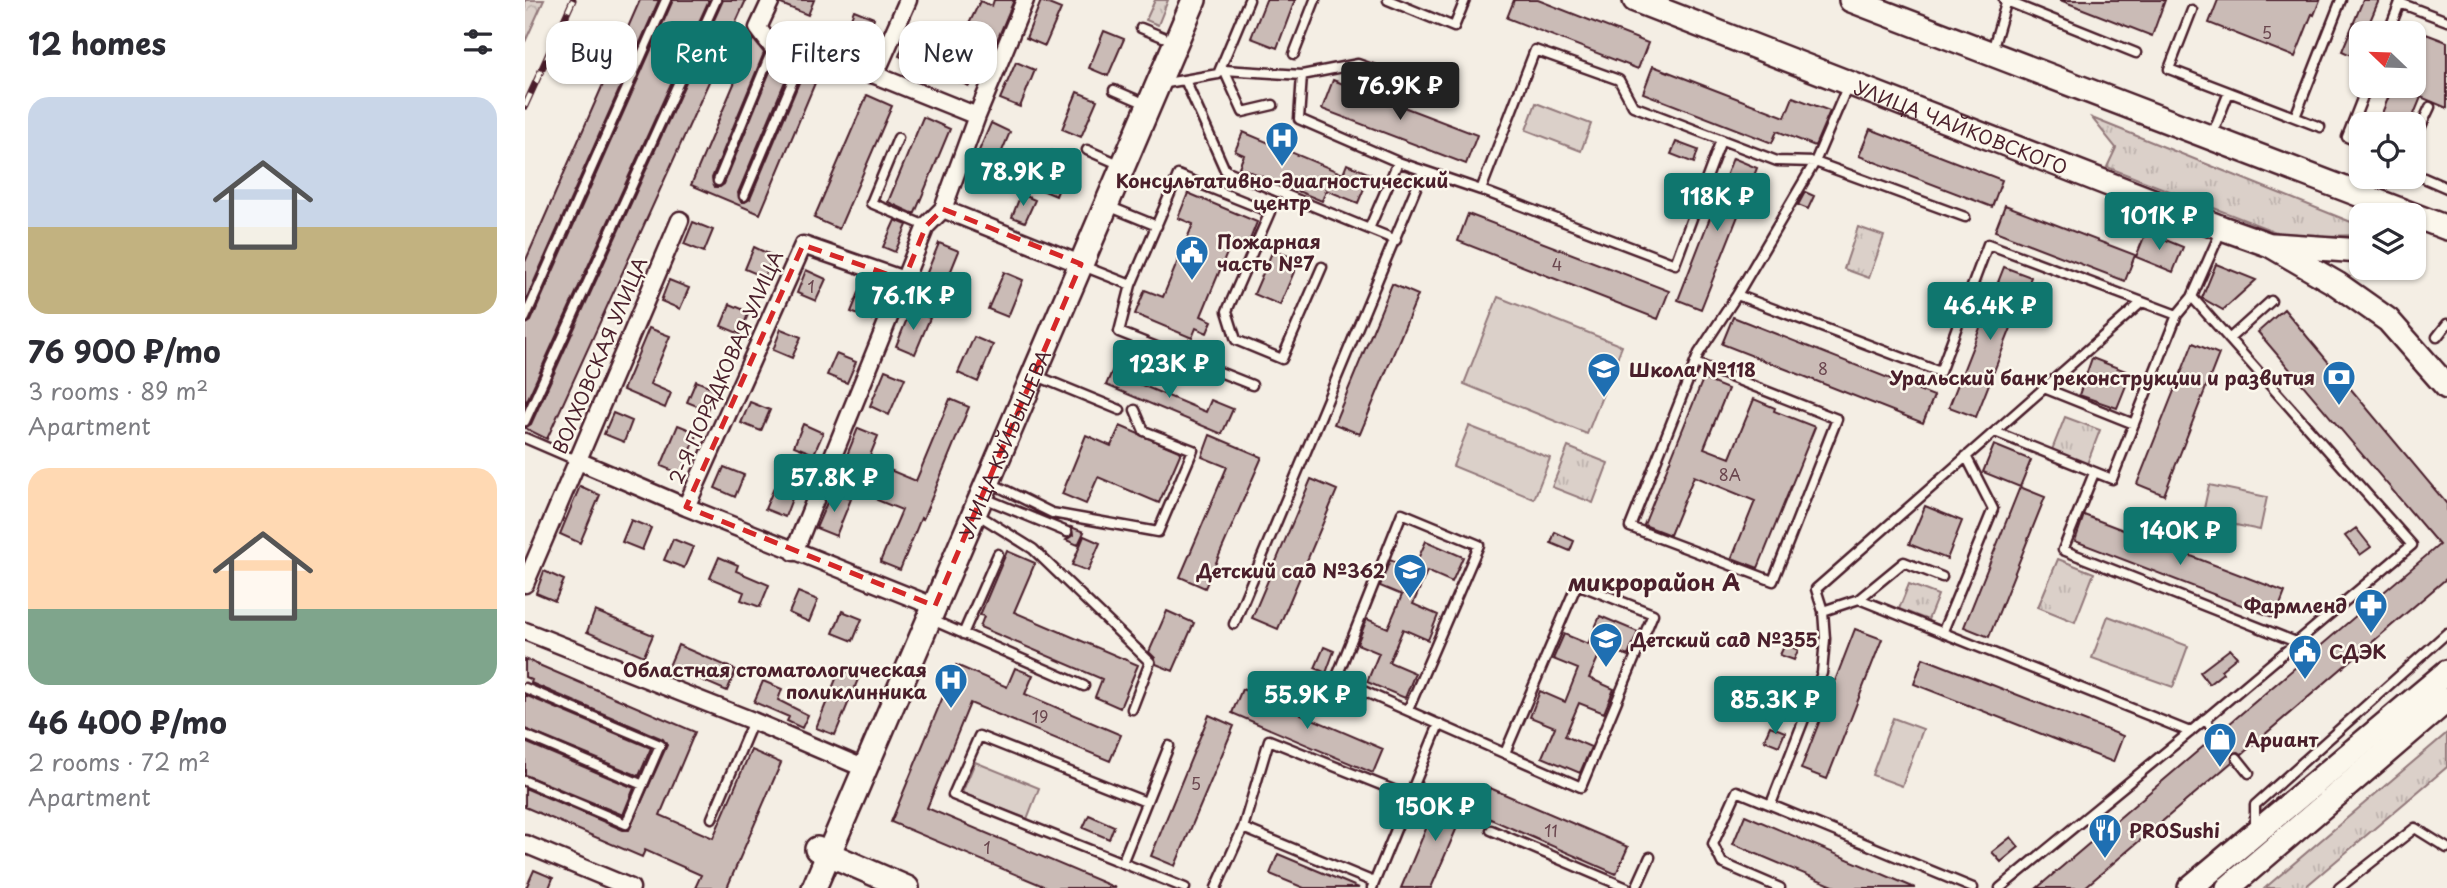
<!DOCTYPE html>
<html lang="en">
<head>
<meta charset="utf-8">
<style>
  body { margin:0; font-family:"Playpen Sans",sans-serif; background:#f2f2f3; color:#2b2b33; height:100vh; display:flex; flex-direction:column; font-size:26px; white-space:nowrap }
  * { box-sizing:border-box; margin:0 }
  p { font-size:23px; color:#7c7c81 }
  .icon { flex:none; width:38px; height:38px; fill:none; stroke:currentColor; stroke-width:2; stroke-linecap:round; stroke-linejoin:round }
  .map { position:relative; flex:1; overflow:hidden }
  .panel { display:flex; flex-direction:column; background:#fff; width:525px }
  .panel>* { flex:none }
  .guide { position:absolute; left:21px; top:21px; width:665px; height:63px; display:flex; gap:14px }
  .needle { width:46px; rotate:293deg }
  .controls { position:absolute; left:1824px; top:21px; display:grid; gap:14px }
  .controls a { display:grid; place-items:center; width:77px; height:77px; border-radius:14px; background:#fff; box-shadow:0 2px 5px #0004; font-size:35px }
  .price { position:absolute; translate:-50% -60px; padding:0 16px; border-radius:7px; background:#0f766e; color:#fff; font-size:23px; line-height:46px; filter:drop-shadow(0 2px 4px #0008) }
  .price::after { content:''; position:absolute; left:50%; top:42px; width:21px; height:16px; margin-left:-10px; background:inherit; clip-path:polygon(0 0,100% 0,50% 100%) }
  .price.active { background:#222; color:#fff }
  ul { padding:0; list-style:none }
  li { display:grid; align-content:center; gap:14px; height:371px; padding:0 28px }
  li span { display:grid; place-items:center; height:217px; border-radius:21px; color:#555 }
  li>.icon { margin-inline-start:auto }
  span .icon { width:126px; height:126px; fill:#fffc; stroke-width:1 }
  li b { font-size:30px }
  h2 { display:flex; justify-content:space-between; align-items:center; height:84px; padding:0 28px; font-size:30px }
  .pill { padding:0 24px; border-radius:21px; background:#fff; box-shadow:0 2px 5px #0004; font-size:24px; line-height:63px }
  .pill.active { background:#0f766e; color:#fff }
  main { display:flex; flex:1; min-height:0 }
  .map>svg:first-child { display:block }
</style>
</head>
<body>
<main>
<section class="panel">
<h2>12 homes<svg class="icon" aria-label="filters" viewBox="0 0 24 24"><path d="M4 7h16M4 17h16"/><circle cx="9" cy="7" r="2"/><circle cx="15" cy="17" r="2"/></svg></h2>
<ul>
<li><span style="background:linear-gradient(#c9d6e8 60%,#c2b280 0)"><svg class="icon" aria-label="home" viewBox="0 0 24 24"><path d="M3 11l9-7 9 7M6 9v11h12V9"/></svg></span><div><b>76 900 ₽/mo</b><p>3 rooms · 89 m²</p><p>Apartment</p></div></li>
<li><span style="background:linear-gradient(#ffd9b3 65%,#7fa58c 0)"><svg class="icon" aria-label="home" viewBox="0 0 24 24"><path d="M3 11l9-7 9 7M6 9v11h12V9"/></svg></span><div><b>46 400 ₽/mo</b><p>2 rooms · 72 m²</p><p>Apartment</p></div></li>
</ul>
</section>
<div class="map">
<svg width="1922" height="888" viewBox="0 0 1922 888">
  <defs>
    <pattern id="grass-tufts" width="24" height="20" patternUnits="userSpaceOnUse" patternTransform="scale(1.75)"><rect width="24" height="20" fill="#dbd0c9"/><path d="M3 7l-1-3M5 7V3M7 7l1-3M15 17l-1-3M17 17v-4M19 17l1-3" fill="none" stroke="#bdb2ad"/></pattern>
    <pattern id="forest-crowns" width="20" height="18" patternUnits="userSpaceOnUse" patternTransform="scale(1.75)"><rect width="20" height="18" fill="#dbd0c9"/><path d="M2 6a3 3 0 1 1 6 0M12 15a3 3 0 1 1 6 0" fill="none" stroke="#bdb2ad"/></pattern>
  </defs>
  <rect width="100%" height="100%" fill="#f4eee4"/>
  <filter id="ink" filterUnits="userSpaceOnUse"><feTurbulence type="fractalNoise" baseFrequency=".0143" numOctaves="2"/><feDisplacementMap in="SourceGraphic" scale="14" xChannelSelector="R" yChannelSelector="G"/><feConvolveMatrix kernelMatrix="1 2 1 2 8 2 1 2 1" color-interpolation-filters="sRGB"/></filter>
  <g filter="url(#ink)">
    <path fill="url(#grass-tufts)" stroke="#92787a" stroke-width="2" d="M630 0H643L633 25 621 20Z
      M1567 118 1836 226V235L1764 237 1582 167 1591 148Z
      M1333 227 1359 236 1344 278 1319 269Z
      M1540 417 1575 430 1562 464 1527 450Z
      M1043 447 1083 463 1068 503 1027 487Z
      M1533 559 1569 573 1550 622 1513 607Z
      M1384 584 1413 595 1403 620 1374 609Z
      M1922 733V767L1779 888H1740Z"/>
    <path fill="url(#forest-crowns)" stroke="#92787a" stroke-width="2" d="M0 0H19L0 42Z"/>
    <path fill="#dbd0c9" stroke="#92787a" stroke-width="2" d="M1011 103 1066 124 1056 151 1001 130Z
      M973 297 1097 346 1062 434 939 384Z
      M944 426 1025 458 1009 499 928 466Z
      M1684 485 1742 497 1735 530 1677 518Z
      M1583 616 1663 646 1648 687 1567 658Z
      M1368 718 1398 729 1377 786 1347 775Z
      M450 762 514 788 502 819 437 793Z"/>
    <path fill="#cabbb6" stroke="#4a1f2b" stroke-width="2" d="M115 0H134L0 302V262Z
      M148 0H184L0 405V325L6 321Z
      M198 0H221L22 439 0 428 6 424Z
      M256 0H289L283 15 256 4Z
      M469 0H489L466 55 458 52 444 86 424 78 433 57 441 60 454 30 443 26 455 1 467 6Z
      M741 0H770L752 48 726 38Z
      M989 0H1013L1123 43 1113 69 982 18Z
      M1535 0H1640L1627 36Z
      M1693 0H1795L1789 15 1787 14 1770 57 1684 23Z
      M1838 0H1854L1840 33H1836V43L1830 57 1817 51Z
      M516 1 536 9 520 46 501 38Z
      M329 10 349 18 340 39 321 31Z
      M579 31 599 39 583 76 564 68Z
      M383 34 403 43 394 64 374 56Z
      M1901 34 1922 42V108L1896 97 1885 124H1870L1855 118 1868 86H1888V67Z
      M228 39 239 53 187 178 190 187H195L199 184 250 59 266 64 264 72 213 193 216 202H220L225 199 275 80 290 83 235 214 166 185Z
      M491 62 510 70 495 107 475 99Z
      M1128 66 1260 117 1268 97 1305 111 1290 146 1252 131 1247 143 1118 93Z
      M808 80 952 135 941 164 797 109Z
      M552 92 572 100 556 137 537 129Z
      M342 95 367 106 314 229 289 218Z
      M398 117 425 129 390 213H387L363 202Z
      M466 123 485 132 470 168 450 160Z
      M1345 129 1477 180 1467 207 1334 156Z
      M718 132 818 174 822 164 845 174 833 203 801 190 797 201 714 167 719 155 710 151Z
      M1151 142 1173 150 1169 163 1146 154Z
      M527 151 546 159 531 196 512 188Z
      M1208 158 1232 168 1176 309 1153 300Z
      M1280 192 1289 196 1283 209 1273 205Z
      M663 193 732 222 722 247 707 241 676 316 687 321 682 333 671 328 667 338 610 314 620 290 638 297 668 224 653 218Z
      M496 194 510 200 500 222 487 217Z
      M1480 205 1610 255 1600 281 1470 231Z
      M943 214 1144 291 1133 319 933 241Z
      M370 220 382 225 370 252 358 247Z
      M168 222 188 230 179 252 159 244Z
      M1621 232 1658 247 1648 272 1611 257Z
      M414 243 434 251 419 288 399 280Z
      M229 247 248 256 239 277 220 269Z
      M748 250 774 260 755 305 729 294Z
      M1691 264 1731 280 1698 310 1677 298Z
      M1479 267 1506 277 1451 417 1424 407Z
      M281 270 301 279 291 301 272 293Z
      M479 272 498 280 483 317 463 309Z
      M144 280 164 288 155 309 136 301Z
      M867 284 893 295 835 434 809 424Z
      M335 290 355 298 346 320 326 312Z
      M205 304 224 312 215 334 196 326Z
      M386 309 405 318 390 354 371 346Z
      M1759 309 1922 504V578L1717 754 1712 752 1707 753V762L1559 888H1512L1687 739 1692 742 1696 740 1699 735 1697 730 1914 545 1733 332Z
      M1208 317 1409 396 1398 423 1197 344Z
      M124 328 145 336 125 384 146 393 140 408 98 390Z
      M256 329 276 337 267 358 248 350Z
      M449 337 468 345 453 382 433 373Z
      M1668 343 1694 354 1639 495 1612 484Z
      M311 354 331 362 322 383 302 375Z
      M1567 358 1606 373 1592 408 1554 395Z
      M592 360 612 368 607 381 681 412 686 400 708 409 697 434 581 385Z
      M360 370 380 378 364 415 345 406Z
      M1178 379 1203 389 1179 448 1205 458 1229 399 1250 408 1249 411 1290 427 1233 568 1207 558 1230 501 1169 476 1145 535 1119 525Z
      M171 381 191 389 182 410 162 402Z
      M425 399 444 407 398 519 396 518 375 570 355 562 377 510 352 500 365 470 391 481Z
      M225 402 245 410 236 431 216 423Z
      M88 413 107 421 99 442 79 434Z
      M278 424 298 433 289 454 269 446Z
      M153 425 173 433 156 474 136 466Z
      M595 426 656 452 634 503 573 477 561 504 537 494 561 435 586 446Z
      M333 428 353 436 338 473 318 465Z
      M685 435 737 457 680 588 655 577 702 467 677 457Z
      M1469 445 1506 460 1495 487 1458 472Z
      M199 467 219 475 210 497 190 488Z
      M786 479 812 490 753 629 727 618Z
      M55 486 75 495 55 543 35 534Z
      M1495 487 1520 497 1464 637 1439 627Z
      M249 488 268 496 260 517 240 509Z
      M307 491 326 499 311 536 291 528Z
      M1400 506 1437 521 1422 559 1384 544Z
      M1559 515 1760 592 1750 618 1550 541Z
      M106 520 126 528 117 550 97 542Z
      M546 527 559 532 553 545 541 540 548 535Z
      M1831 528 1846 547 1835 555 1820 536Z
      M1030 532 1049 541 1045 551 1026 543Z
      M559 536 575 543 563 571 547 565Z
      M148 539 168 547 159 568 139 560Z
      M901 541 938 557 927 582 902 571 888 604 913 615 903 640 878 629 864 662 890 673 880 698 842 682 854 653 832 644 842 619 863 628 877 595 855 586 865 560 888 570Z
      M482 551 510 563 489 612 613 665 595 708 570 697 577 679 455 627 459 616 455 615Z
      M194 557 213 565 211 571 244 585 235 607 216 600 219 592 185 578Z
      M19 571 39 580 30 601 11 593Z
      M273 592 293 600 284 622 264 613Z
      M70 611 128 635 119 656 62 632Z
      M317 611 337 619 328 641 308 633Z
      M642 611 669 623 648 671 631 664 630 658 624 652Z
      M1075 616 1113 632 1103 656 1078 646 1064 678 1089 689 1079 713 1054 703 1040 736 1066 747 1055 773 1017 757 1030 727 1005 717 1015 691 1040 702 1053 669 1028 659 1039 634 1063 644Z
      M1330 629 1357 639 1302 779 1276 769Z
      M1260 644 1273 650 1269 660 1255 655Z
      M153 645 211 670 202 691 144 666Z
      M799 647 809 651 801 673 790 668Z
      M1705 649 1712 657 1696 670 1698 673 1684 684 1675 672Z
      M1398 658 1598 736 1588 762 1389 684Z
      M0 659 170 732 135 815 188 838 226 750 256 763 202 888H170L176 875 120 850 117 857 0 807V788L98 830H104L142 745 138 739 6 683 7 680 0 677Z
      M431 665 482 687 490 668 508 675 500 694 596 735 585 761 445 703 402 808 591 888H523L366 822Z
      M315 669 334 677 310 735 291 728Z
      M238 681 257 689 253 700 283 715 277 728 262 721 264 717 229 702Z
      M717 689 858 749 848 773 707 713Z
      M0 695 126 748 114 776 0 729Z
      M684 715 709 726 650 866 626 856Z
      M1245 726 1260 732 1254 746 1239 740Z
      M0 742 109 788 98 815 0 775Z
      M965 788 1103 847 1091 874 954 814Z
      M916 793 942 804 906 888H876Z
      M564 815 589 826 584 839 558 828Z
      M1220 815 1390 888H1313L1208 844Z
      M1486 837 1494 847 1476 862 1467 852Z
      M753 854 834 888H779L745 874Z
      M9 870 28 878 24 888H1Z"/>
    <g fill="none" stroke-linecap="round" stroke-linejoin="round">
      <defs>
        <path id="lane" d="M863 0 929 27 940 0
          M1479 0 1611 53
          M1875 3 1922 21
          M1667 10 1644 69 1795 127
          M616 28 638 37
          M1863 33 1876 0
          M1467 51 1482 0
          M769 54 790 0
          M699 70 718 112 748 105
          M693 74 724 0
          M777 75 774 119 873 162 956 190 1150 264 1196 140
          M660 80 700 170 844 229 873 162
          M636 84 693 74 699 70 777 75 833 64 906 90
          M589 90 612 100
          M1770 117 1816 0
          M1687 135 1704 92
          M373 138 346 203 401 226
          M1836 143 1822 137 1842 86
          M1888 143 1905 107
          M562 150 587 161
          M1892 175 1922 188
          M193 181 248 48
          M956 190 1010 50 1094 80 1108 106 1252 161 1290 162 1440 217
          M1844 195 1851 177
          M219 196 271 73 327 75
          M583 206 632 226
          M844 229 871 240
          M558 266 606 285
          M1212 295 1415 372 1463 244 1652 315
          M0 318 141 0
          M1912 337 1922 324
          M1704 339 1746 301
          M1170 363 1312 419 1248 581 1105 527 1174 353 1212 295 1290 162 1323 85
          M512 376 595 410
          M727 385 594 332 606 285 653 175 745 212 702 311 711 340 757 359 797 267
          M1519 388 1609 424
          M0 421 191 0
          M1470 432 1587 479 1652 315 1667 297 1696 231
          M0 438 51 460
          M1569 473 1538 550 1771 642
          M466 483 527 513 633 532 668 450 619 431 610 410
          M459 498 542 532
          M452 514 508 549 625 662 607 709
          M1334 599 1379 562 1417 577
          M1298 611 1334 599 1665 732
          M407 620 559 686
          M709 624 898 171
          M1418 631 1468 509 1441 456
          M438 634 473 554
          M0 688 135 745 101 824 0 781
          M883 710 954 545 877 513 811 679 1056 787 1128 614 1052 584 980 753
          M1680 719 1692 735
          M0 735 118 785
          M1712 758 1724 773
          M621 802 454 736 428 795 660 888
          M1246 804 1297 673 1300 639 1298 611 1291 589 1617 302
          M187 818 228 721
          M718 828 849 882
          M1730 828V805L1922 633
          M966 830 1102 888
          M597 863 644 746
          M691 888 718 828 744 740 886 797
          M847 888 914 724
          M1111 888 1125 857
          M1255 888 1197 863 1188 844 1212 791 1448 888
          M1475 888 1665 732 1887 545 1667 297
          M1814 888 1890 828 1922 848"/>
        <path id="street" d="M246 0 233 28 248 48 350 75 452 116
          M350 75 383 0
          M418 209 545 260
          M51 460 161 507 398 602
          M161 507 278 245 379 280
          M269 552 401 226 418 209 452 116 500 0
          M0 584 155 220
          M0 631 228 721 329 764
          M0 844 106 888"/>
        <g id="secondary">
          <path id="s1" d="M1110 0 1697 228 1745 245 1812 284 1863 320 1922 387"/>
          <path d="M1326 0 1922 228"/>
          <path d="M1748 245 1836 251"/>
          <path d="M292 849 382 888"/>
          <path id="s2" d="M289 888 669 0"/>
          <path d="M1665 888 1922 672"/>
          <path d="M1703 888 1922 700"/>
        </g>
      </defs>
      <use href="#lane" stroke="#4a1f2b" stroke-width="13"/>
      <use href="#street" stroke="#4a1f2b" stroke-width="21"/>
      <use href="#secondary" stroke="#4a1f2b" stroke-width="28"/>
      <use href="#lane" stroke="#fbf7ec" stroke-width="8"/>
      <use href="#street" stroke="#fbf7ec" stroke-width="16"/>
      <use href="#secondary" stroke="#fbf7ec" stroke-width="23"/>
      <defs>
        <path id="rail" d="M0 106 48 0"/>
      </defs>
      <use href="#rail" stroke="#4a1f2b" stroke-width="7"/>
      <use href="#rail" stroke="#fbf7ec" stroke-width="4.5" stroke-dasharray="13" stroke-linecap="butt"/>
    </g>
  </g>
  <path fill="none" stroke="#d62828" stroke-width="5" stroke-dasharray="14 9" stroke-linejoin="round" d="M418 209 556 264 410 606 161 507 278 245 379 280 401 226Z"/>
  <defs>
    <symbol id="hospital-pin" viewBox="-11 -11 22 30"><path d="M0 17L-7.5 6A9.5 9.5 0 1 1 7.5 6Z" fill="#1f6fb2" stroke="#fbf7ec"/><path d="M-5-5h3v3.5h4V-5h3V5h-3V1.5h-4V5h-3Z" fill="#fff"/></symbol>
    <symbol id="civic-pin" viewBox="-11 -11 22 30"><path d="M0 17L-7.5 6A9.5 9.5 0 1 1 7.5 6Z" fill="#1f6fb2" stroke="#fbf7ec"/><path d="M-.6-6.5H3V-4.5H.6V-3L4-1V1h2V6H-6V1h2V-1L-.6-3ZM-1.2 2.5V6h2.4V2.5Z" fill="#fff"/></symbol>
    <symbol id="school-pin" viewBox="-11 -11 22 30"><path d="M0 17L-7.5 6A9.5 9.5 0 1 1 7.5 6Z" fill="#1f6fb2" stroke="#fbf7ec"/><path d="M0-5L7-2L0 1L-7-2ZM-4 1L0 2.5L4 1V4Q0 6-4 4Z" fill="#fff"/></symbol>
    <symbol id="bank-pin" viewBox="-11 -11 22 30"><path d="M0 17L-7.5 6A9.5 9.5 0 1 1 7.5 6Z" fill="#1f6fb2" stroke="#fbf7ec"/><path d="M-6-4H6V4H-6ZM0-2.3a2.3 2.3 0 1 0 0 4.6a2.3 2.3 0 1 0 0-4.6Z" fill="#fff"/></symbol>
    <symbol id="pharmacy-pin" viewBox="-11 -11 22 30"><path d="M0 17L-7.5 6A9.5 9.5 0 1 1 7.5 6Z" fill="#1f6fb2" stroke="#fbf7ec"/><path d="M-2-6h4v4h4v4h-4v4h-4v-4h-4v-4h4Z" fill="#fff"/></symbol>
    <symbol id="shop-pin" viewBox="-11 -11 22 30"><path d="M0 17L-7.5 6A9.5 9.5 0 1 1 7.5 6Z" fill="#1f6fb2" stroke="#fbf7ec"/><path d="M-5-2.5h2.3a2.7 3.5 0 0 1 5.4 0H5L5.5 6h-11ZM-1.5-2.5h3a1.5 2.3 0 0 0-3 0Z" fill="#fff"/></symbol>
    <symbol id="restaurant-pin" viewBox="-11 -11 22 30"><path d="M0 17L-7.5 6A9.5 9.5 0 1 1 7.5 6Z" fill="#1f6fb2" stroke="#fbf7ec"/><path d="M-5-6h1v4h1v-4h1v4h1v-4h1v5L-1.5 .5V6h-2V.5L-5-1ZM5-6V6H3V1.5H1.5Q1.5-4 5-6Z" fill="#fff"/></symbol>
  </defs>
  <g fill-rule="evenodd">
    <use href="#hospital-pin" x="738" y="119" width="38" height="52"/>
    <use href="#civic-pin" x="648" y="233" width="38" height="52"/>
    <use href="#school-pin" x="1060" y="350" width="38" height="52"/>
    <use href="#bank-pin" x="1795" y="358" width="38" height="52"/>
    <use href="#school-pin" x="866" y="551" width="38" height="52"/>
    <use href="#pharmacy-pin" x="1827" y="586" width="38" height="52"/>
    <use href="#school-pin" x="1062" y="620" width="38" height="52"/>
    <use href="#civic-pin" x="1761" y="632" width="38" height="52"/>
    <use href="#hospital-pin" x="407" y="661" width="38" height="52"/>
    <use href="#shop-pin" x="1676" y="720" width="38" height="52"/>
    <use href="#restaurant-pin" x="1561" y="811" width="38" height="52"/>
  </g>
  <g text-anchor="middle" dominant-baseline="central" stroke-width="5" stroke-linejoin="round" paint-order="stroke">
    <g font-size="16" fill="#6a464e">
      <text x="1742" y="32">5</text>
      <text x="1032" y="264">4</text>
      <text x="286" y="286">1</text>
      <text x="1298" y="368">8</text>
      <text x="1205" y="474">8А</text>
      <text x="515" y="716">19</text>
      <text x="671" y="783">5</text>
      <text x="1026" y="830">11</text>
      <text x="462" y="847">1</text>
    </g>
    <g font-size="19" fill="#4a1f2b" stroke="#fbf7ec">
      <text stroke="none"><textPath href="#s1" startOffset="350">УЛИЦА ЧАЙКОВСКОГО</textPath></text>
      <text transform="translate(74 355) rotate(-67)">ВОЛХОВСКАЯ УЛИЦА</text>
      <text transform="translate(200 367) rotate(-66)">2-Я ПОРЯДКОВАЯ УЛИЦА</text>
      <text stroke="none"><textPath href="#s2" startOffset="483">УЛИЦА КУЙБЫШЕВА</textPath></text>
    </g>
    <g font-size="19" font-weight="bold" fill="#4a1f2b" stroke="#fbf7ec" text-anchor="start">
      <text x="757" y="180" text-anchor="middle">Консультативно-диагностический<tspan x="757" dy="22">центр</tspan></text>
      <text x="692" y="241">Пожарная<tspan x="692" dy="22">часть №7</tspan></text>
      <text x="1104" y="369">Школа №118</text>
      <text x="1790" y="377" text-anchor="end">Уральский банк реконструкции и развития</text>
      <text x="860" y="570" text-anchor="end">Детский сад №362</text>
      <text x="1822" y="605" text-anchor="end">Фармленд</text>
      <text x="1106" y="639">Детский сад №355</text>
      <text x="1804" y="651">СДЭК</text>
      <text x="402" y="669" text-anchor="end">Областная стоматологическая<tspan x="402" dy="22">поликлинника</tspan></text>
      <text x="1720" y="739">Ариант</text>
      <text x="1604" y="830">PROSushi</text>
    </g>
    <g font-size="23" font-weight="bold" fill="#4a1f2b" stroke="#fbf7ec">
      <text x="1129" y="581">микрорайон А</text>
    </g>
  </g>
</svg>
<div class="controls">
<a><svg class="needle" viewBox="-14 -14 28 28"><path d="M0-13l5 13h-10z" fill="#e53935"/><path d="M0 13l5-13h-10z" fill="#7c7c81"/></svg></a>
<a><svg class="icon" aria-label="locate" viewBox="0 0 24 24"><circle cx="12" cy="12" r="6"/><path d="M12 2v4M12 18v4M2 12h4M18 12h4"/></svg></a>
<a><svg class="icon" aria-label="layers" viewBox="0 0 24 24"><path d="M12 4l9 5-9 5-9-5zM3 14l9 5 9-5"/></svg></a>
</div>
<b class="price active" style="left:875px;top:122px">76.9K ₽</b>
<b class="price" style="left:498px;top:208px">78.9K ₽</b>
<b class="price" style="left:1192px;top:233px">118K ₽</b>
<b class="price" style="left:1634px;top:252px">101K ₽</b>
<b class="price" style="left:388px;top:332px">76.1K ₽</b>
<b class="price" style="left:1465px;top:342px">46.4K ₽</b>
<b class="price" style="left:644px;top:400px">123K ₽</b>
<b class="price" style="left:309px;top:514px">57.8K ₽</b>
<b class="price" style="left:1655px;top:567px">140K ₽</b>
<b class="price" style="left:782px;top:731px">55.9K ₽</b>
<b class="price" style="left:1250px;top:736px">85.3K ₽</b>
<b class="price" style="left:910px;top:843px">150K ₽</b>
<div class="guide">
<a class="pill">Buy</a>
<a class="pill active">Rent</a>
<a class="pill">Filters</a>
<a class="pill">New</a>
</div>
</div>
</main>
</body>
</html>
